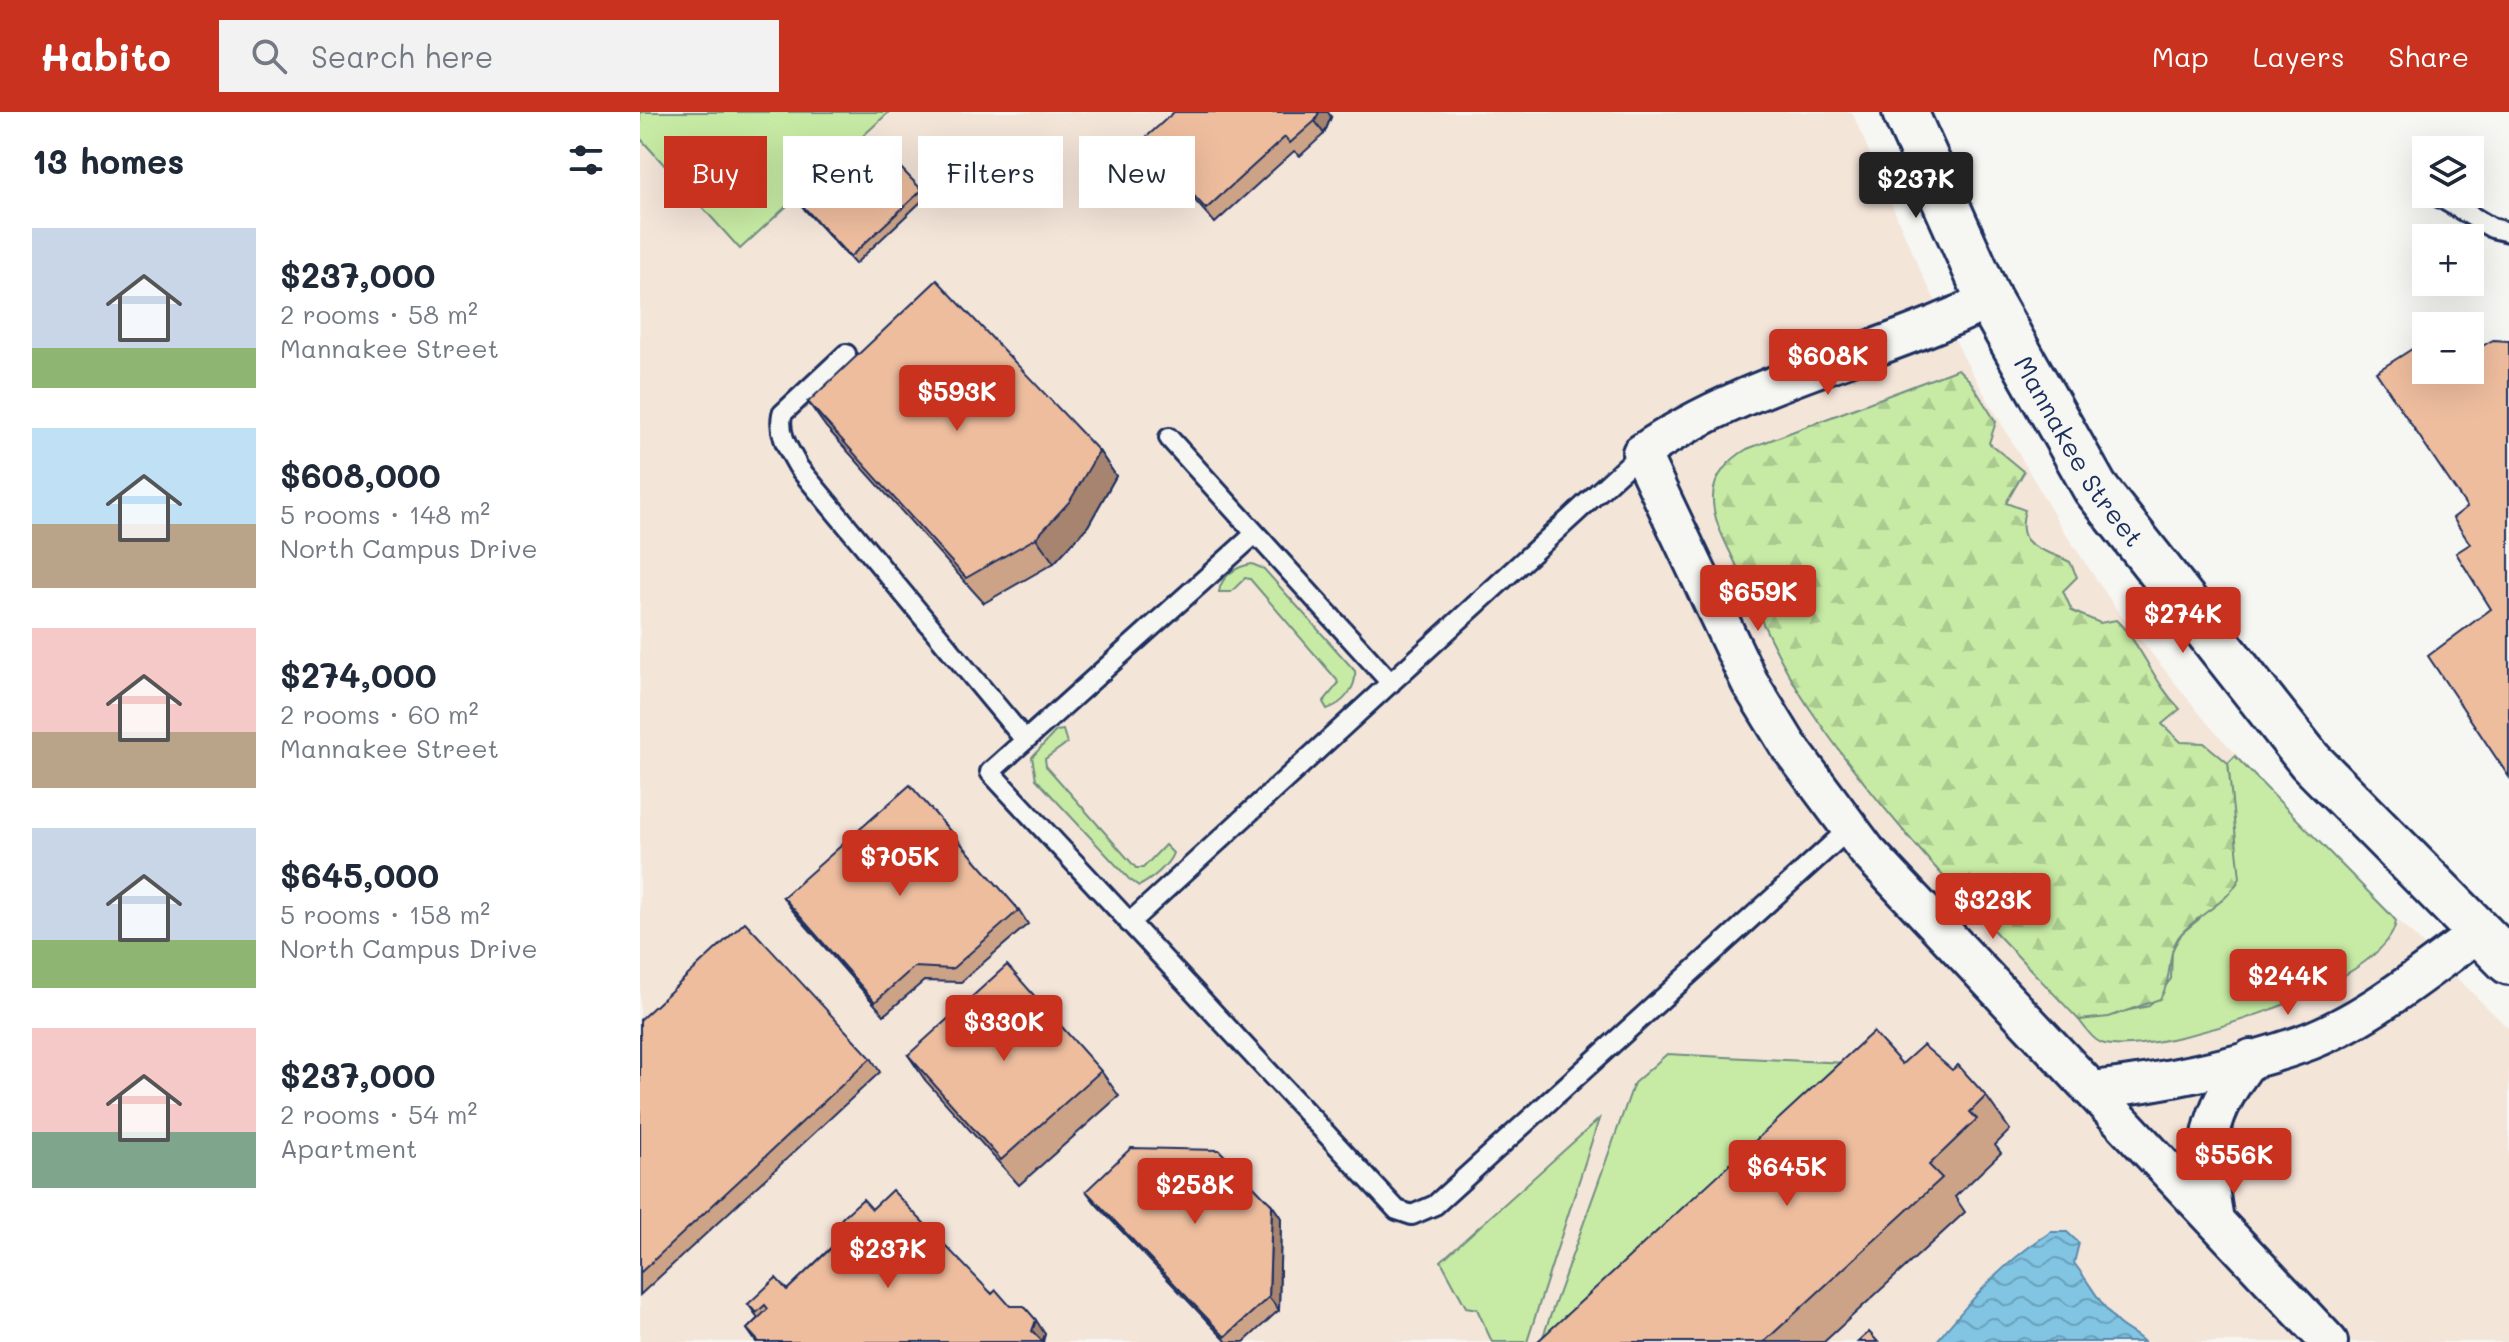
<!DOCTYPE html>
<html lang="en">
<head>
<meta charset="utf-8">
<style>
  body { margin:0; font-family:Mali,sans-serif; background:#f2f2f3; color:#1f2937; height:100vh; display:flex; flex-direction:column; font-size:30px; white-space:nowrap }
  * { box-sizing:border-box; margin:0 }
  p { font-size:26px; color:#747a83 }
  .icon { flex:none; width:44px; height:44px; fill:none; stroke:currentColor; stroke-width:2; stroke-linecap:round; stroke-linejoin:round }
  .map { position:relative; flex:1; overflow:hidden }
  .sheet { display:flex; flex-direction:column; background:#fff; width:640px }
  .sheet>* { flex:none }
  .banner { position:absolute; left:24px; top:24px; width:760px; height:72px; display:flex; gap:16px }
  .controls { position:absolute; left:1772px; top:24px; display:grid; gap:16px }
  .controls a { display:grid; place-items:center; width:72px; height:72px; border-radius:0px; background:#fff; box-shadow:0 8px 32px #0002; font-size:40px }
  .price { position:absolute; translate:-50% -68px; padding:0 18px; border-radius:8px; background:#c8321e; color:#fff; font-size:26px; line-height:52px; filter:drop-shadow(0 2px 4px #0008) }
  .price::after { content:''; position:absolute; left:50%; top:48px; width:24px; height:18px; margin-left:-12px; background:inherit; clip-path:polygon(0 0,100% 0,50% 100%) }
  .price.active { background:#222; color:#fff }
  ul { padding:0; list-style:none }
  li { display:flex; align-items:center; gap:24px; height:200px; padding:0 32px }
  li span { display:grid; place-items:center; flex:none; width:224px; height:160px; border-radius:0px; color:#555 }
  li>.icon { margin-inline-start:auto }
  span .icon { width:96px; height:96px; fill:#fffc; stroke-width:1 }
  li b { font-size:34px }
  h2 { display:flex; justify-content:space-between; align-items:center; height:96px; padding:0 32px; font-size:34px }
  .tag { padding:0 28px; border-radius:0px; background:#fff; box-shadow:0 8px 32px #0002; font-size:28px; line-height:72px }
  .tag.active { background:#c8321e; color:#fff }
  header { display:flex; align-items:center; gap:48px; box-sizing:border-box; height:112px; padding:0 40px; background:#c8321e; color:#fff }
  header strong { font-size:38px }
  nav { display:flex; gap:44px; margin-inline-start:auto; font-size:28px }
  .search { width:560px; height:72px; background:#f2f2f3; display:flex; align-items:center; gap:20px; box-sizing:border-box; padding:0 28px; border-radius:0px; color:#747a83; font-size:30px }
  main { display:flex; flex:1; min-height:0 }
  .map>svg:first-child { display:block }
</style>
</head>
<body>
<header>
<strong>Habito</strong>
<div class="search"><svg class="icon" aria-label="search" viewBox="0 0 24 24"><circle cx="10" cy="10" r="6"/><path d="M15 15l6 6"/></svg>Search here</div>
<nav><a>Map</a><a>Layers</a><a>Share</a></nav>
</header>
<main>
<section class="sheet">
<h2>13 homes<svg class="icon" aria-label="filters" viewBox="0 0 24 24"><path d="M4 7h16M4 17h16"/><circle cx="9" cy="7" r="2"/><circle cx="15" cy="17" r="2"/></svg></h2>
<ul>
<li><span style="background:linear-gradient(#c9d6e8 75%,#8fb573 0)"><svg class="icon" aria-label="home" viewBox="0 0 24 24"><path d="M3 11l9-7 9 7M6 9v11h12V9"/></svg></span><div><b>$237,000</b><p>2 rooms · 58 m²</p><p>Mannakee Street</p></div></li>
<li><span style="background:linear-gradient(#bfe0f5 60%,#b9a48a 0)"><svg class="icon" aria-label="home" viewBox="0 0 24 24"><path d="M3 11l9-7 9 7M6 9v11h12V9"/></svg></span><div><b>$608,000</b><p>5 rooms · 148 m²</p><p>North Campus Drive</p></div></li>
<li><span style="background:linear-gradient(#f6c9c9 65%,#b9a48a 0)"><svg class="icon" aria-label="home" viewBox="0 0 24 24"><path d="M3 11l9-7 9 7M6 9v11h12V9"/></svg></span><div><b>$274,000</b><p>2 rooms · 60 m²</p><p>Mannakee Street</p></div></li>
<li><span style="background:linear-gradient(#c9d6e8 70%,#8fb573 0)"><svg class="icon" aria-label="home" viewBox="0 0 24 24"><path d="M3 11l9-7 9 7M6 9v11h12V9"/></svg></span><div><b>$645,000</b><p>5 rooms · 158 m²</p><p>North Campus Drive</p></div></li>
<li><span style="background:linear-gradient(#f6c9c9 65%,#7fa58c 0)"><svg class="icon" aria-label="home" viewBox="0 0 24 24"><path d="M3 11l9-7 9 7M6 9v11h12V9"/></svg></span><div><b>$237,000</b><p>2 rooms · 54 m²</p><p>Apartment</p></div></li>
</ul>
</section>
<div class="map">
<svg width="1869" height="1230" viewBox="0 0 1869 1230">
  <defs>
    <pattern id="forest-firs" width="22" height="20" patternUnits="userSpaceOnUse" patternTransform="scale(2)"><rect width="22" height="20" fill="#c7eba4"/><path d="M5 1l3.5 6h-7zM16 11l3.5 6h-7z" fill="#aaca90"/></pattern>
    <pattern id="water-waves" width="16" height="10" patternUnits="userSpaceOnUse" patternTransform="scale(2)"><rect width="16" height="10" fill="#81c5e2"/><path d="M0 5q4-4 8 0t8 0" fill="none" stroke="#69a0ba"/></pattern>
  </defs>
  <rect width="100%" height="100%" fill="#f6f6f2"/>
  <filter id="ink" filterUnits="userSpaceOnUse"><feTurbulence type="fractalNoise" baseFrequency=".0125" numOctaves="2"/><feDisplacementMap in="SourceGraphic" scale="16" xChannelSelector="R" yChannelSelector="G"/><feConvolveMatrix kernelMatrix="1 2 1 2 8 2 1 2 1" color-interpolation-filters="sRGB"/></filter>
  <g filter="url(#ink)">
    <path fill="#f4e5d9" d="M0 0H1212L1278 154 1326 250 1421 415 1479 501 1568 612 1667 719 1869 917V1230H0Z"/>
    <path fill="#c7eba4" stroke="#718d81" stroke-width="2" d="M0 0H249L100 137 0 26Z
      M612 452 624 457 715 559C717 576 703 592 687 597L683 590 698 572 697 568 610 467 605 466 591 480H579C581 464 597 454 612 452Z
      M423 618 427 631 405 647 406 654 496 756H503L525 733 533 741C529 753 511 768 499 774L489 767 396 667 392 645 416 619Z
      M1595 644 1751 803 1756 809C1749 872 1519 944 1465 932 1454 930 1446 917 1439 908L1509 894 1531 867 1532 838 1542 821 1559 807 1596 737 1588 651Z
      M1027 942 1206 951 901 1230 994 971Z
      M959 1007 887 1230H852L837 1197 826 1195 801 1149Z"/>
    <path fill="url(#forest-firs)" stroke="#718d81" stroke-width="2" d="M1318 257 1330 269 1356 310 1349 331 1384 360 1366 391 1385 398C1374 437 1401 435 1430 450L1437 465 1423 479 1432 499 1460 511 1476 508C1503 534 1513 570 1540 597L1522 612 1541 630 1564 631 1588 651 1600 766C1586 793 1560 800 1541 822 1525 841 1534 865 1520 887L1469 905 1439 908C1344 809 1245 709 1168 594 1141 553 1119 504 1099 459 1089 436 1072 410 1073 385 1073 364 1090 347 1107 337Z"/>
    <path fill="url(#water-waves)" stroke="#5889ad" stroke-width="2" d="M1411 1120H1427L1439 1131 1434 1151C1449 1170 1460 1192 1477 1210 1485 1218 1496 1221 1504 1230H1296C1331 1188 1364 1149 1411 1120Z"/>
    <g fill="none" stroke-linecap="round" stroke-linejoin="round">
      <defs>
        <path id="lane" d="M1794 82 1852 116 1869 120
          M206 242 142 302C138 323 149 338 159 356L385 628
          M529 326 751 571
          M615 422 350 660 757 1098 772 1103 795 1093 1210 716
          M489 811 1001 341"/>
        <path id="street" d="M1349 188C1236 245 1106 268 1001 341L1110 571 1148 633 1227 739 1689 1230
          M1453 978C1518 971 1601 954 1662 932 1726 909 1784 860 1838 821
          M1575 1108C1562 1036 1566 1003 1611 946"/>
        <g id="secondary">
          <path id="s1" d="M1265 0 1349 188 1455 376 1670 649 1869 850"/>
        </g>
      </defs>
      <use href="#lane" stroke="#1b2f5e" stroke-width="24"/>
      <use href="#street" stroke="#1b2f5e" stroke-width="42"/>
      <use href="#secondary" stroke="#1b2f5e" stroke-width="50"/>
      <use href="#lane" stroke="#f6f6f2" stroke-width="18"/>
      <use href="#street" stroke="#f6f6f2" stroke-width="36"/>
      <use href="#secondary" stroke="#f6f6f2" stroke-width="44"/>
    </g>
    <path fill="#cda388" stroke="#1b2f5e" stroke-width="2" d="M691 5 684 22 660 44 654 39 575 111 513 41 503 28Z
      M282 78 286 85 215 152 165 98 160 91Z
      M168 290 459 339 476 364 448 414 414 451 344 491 186 315Z
      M143 785 379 798 388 812 321 870 284 869 244 903 152 798Z
      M0 908 231 946 240 960 0 1183Z
      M268 943 461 959 479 984 379 1073 285 968Z
      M1262 952 1312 958 1346 984 1370 1018 1355 1033 1361 1041 1315 1085 1325 1100 1184 1230H897Z
      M446 1079 632 1093 641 1106 639 1198 604 1230H587L456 1092Z
      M232 1097 370 1194 405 1222 403 1230H116L107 1217 118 1206 108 1192 147 1178 203 1124 196 1113Z"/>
    <path fill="#a7846f" stroke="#1b2f5e" stroke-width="2" d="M679 0H688L691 5 684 22 675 9Z
      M459 339 476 364 448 414 414 451 396 426Z
      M632 1093 641 1106 639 1198 629 1185Z
      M396 1208 405 1222 402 1230 392 1219Z"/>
    <path fill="#eebd9e" stroke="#1b2f5e" stroke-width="2" d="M534 0H679L675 9 650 31 645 25 566 97 503 28Z
      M231 25 282 78 210 145 160 91Z
      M297 168 459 339 430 389 396 426 326 466 168 290Z
      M1786 228V258H1830V241L1853 228 1869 229V665L1788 544 1851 497 1816 441 1830 432 1813 406 1827 395 1736 260Z
      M270 673 379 798 312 857 274 855 235 890 143 785Z
      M105 810 231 946 0 1161V908Z
      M367 853 461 959 361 1048 268 943Z
      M1233 920 1262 952 1283 933 1312 958 1318 953 1346 984 1330 1000 1337 1007 1289 1053 1302 1066 1124 1230H897Z
      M491 1036 579 1038 632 1093 629 1185 585 1225 446 1079Z
      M252 1078 352 1182 356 1178 370 1194H384L396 1208 392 1219 403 1230H119L107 1217 128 1197 125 1193 116 1201 108 1192 136 1166 147 1178 205 1123 196 1113 204 1104 223 1087 232 1097Z
      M1229 1220 1238 1230H1218Z"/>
  </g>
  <g text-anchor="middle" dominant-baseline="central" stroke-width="8" stroke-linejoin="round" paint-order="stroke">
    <g font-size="26" fill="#1b2f5e" stroke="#f6f6f2">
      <text stroke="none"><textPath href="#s1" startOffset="382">Mannakee Street</textPath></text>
    </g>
  </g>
</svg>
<div class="controls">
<a><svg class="icon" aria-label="layers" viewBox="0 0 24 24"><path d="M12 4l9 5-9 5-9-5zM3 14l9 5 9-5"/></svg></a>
<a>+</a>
<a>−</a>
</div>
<b class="price active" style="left:1276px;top:108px">$237K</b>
<b class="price" style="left:1188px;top:285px">$608K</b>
<b class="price" style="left:317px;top:321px">$593K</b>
<b class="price" style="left:1118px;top:521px">$659K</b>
<b class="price" style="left:1543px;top:543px">$274K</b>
<b class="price" style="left:260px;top:786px">$705K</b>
<b class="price" style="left:1353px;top:829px">$323K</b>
<b class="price" style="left:1648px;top:905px">$244K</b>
<b class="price" style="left:364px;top:951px">$330K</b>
<b class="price" style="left:1594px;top:1084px">$556K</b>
<b class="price" style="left:1147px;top:1096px">$645K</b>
<b class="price" style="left:555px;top:1114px">$258K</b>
<b class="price" style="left:248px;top:1178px">$237K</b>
<div class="banner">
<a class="tag active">Buy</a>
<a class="tag">Rent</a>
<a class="tag">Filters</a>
<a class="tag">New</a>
</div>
</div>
</main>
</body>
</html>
